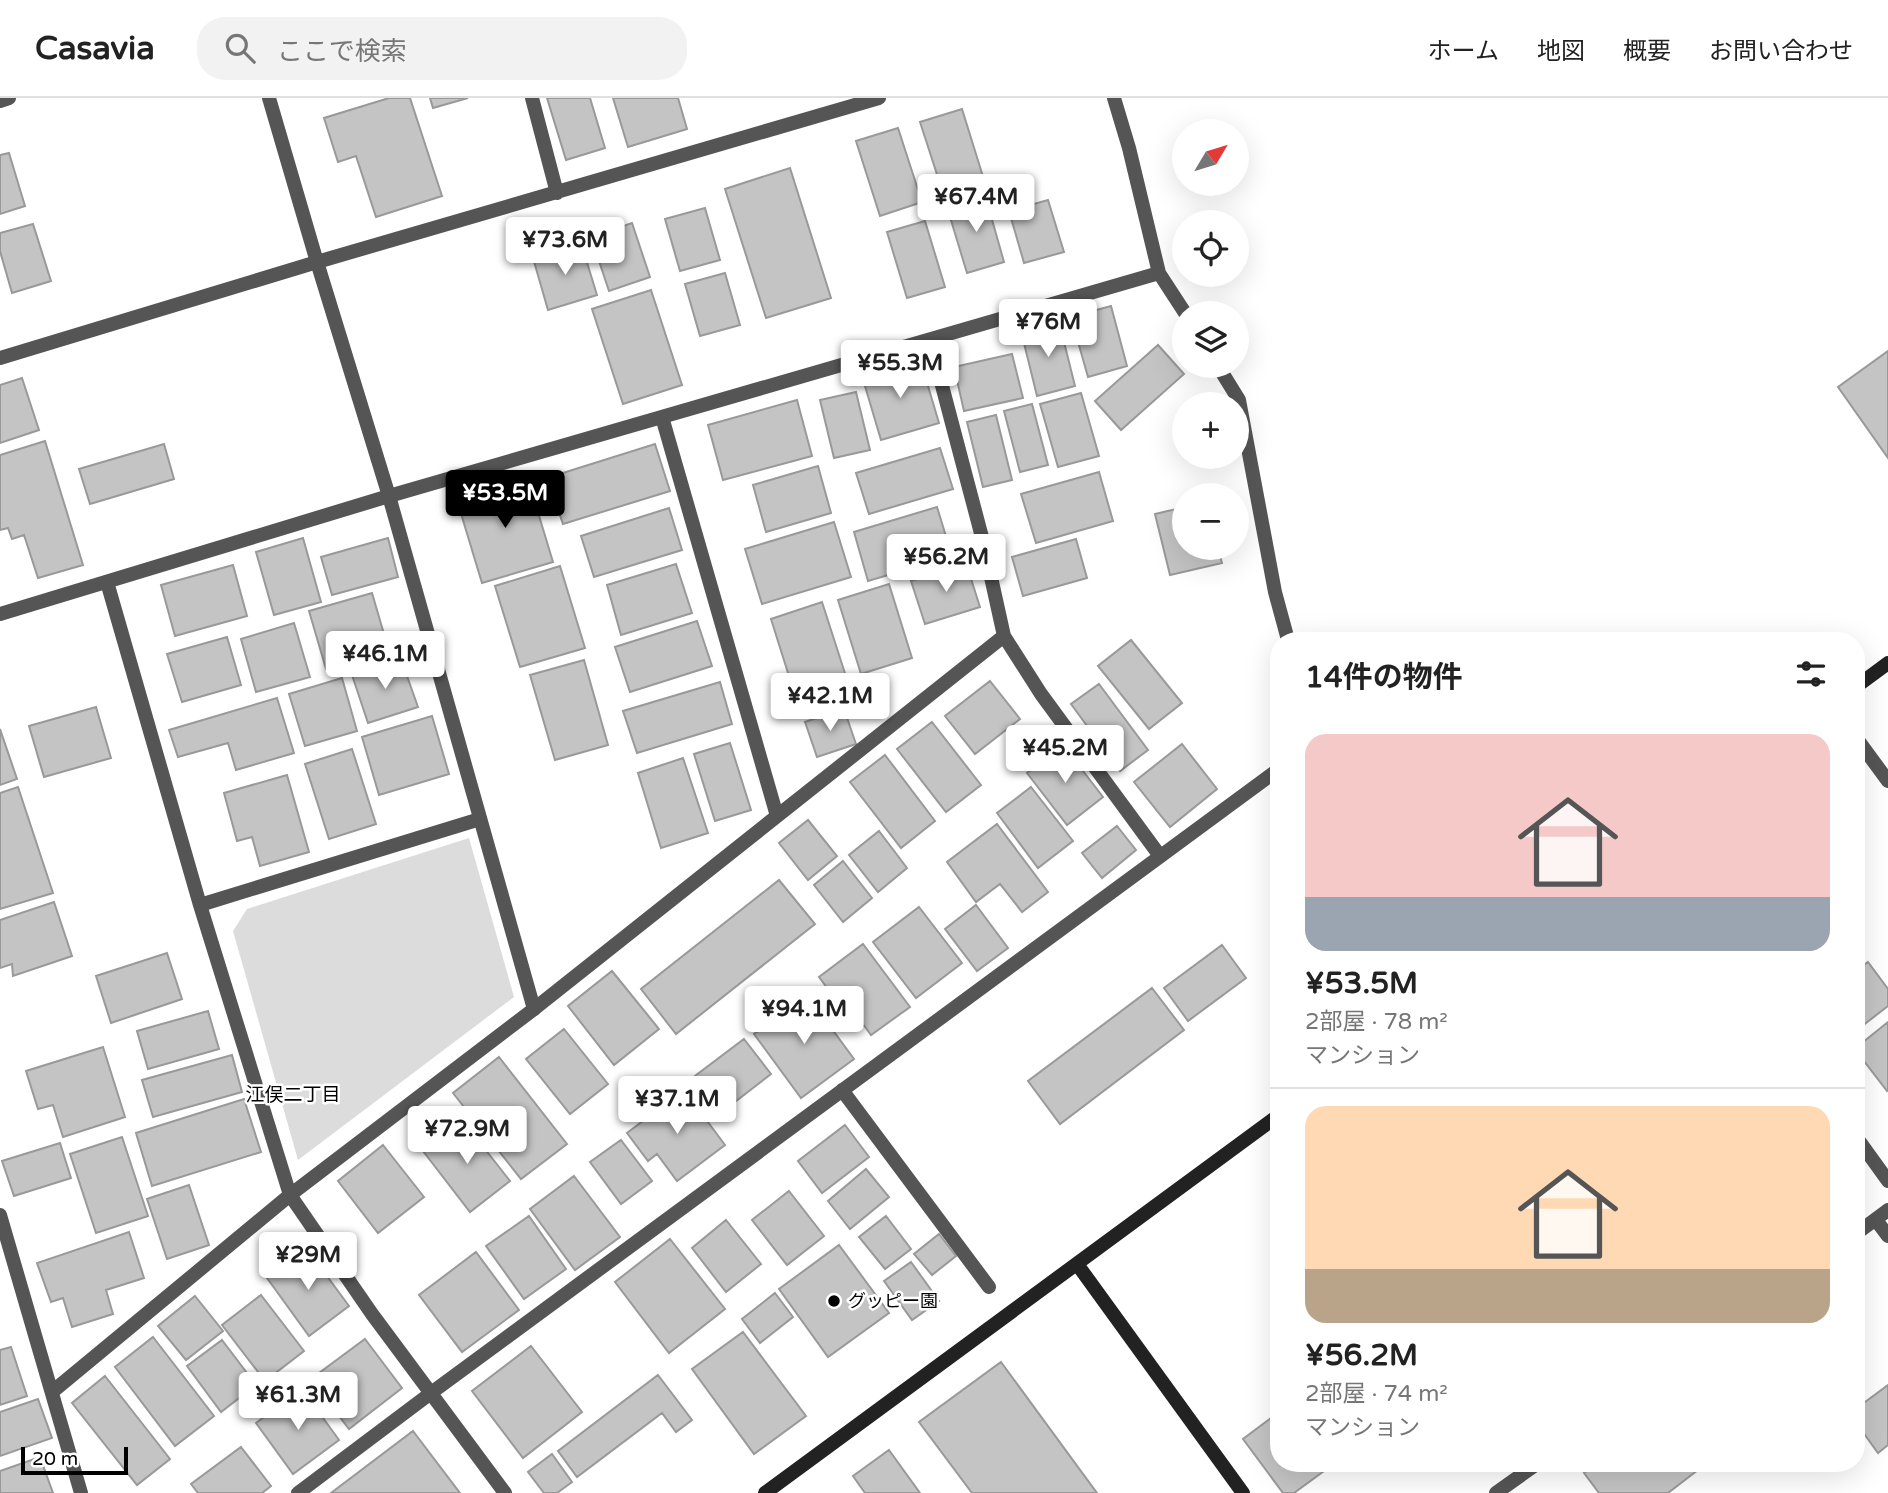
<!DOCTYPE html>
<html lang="ja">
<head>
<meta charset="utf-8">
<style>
  body { margin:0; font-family:"Varela Round","Noto Sans JP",sans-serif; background:#f2f2f2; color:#222; height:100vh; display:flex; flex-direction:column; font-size:26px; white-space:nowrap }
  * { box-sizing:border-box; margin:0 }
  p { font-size:23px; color:#767676 }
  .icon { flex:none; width:38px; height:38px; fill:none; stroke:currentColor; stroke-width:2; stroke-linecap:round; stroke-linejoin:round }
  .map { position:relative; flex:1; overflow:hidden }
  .side { position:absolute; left:1270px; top:534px; width:595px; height:840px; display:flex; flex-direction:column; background:#fff; border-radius:28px; box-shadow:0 7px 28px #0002 }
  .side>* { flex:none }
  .needle { width:46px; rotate:52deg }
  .tools { position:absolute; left:1172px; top:21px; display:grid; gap:14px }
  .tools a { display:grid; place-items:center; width:77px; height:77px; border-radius:50%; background:#fff; box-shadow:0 7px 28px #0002; font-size:35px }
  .scale { position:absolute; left:21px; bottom:18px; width:107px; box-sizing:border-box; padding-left:7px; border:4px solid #000; border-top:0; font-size:19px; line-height:24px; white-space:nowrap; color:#000; -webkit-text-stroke:5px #fff; paint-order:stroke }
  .price { position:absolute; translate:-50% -60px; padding:0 16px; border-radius:7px; background:#fff; color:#222; font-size:23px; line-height:46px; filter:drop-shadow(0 2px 4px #0008) }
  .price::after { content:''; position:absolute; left:50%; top:42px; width:21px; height:16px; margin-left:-10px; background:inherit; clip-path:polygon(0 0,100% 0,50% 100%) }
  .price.active { background:#000; color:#fff }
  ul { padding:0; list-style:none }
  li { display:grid; align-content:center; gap:14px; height:371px; padding:0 35px }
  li+li { border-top:2px solid #e0e0e0 }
  li span { display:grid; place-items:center; height:217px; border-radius:21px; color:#555 }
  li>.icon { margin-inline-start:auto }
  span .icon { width:126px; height:126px; fill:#fffc; stroke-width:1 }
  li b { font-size:30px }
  h2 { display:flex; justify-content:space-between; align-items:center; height:84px; padding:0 35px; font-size:30px }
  header { display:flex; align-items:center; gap:42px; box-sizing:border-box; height:98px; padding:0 35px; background:#fff; border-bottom:2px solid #e0e0e0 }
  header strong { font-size:33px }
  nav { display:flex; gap:38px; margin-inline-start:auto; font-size:24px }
  .search { width:490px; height:63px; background:#f2f2f2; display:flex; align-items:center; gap:18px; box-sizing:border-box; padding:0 24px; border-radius:28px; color:#767676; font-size:26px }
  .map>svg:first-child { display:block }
</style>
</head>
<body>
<header>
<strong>Casavia</strong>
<div class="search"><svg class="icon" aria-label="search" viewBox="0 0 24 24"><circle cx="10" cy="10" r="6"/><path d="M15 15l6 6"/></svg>ここで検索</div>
<nav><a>ホーム</a><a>地図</a><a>概要</a><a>お問い合わせ</a></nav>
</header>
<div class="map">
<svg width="1888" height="1395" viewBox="0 0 1888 1395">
  <rect width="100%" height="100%" fill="#fff"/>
  <path fill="#dcdcdc" d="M469 740 514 899 298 1062 233 833 247 811Z"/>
  <path fill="#c4c4c4" stroke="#999" stroke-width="2" d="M389 0H410L442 98 376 119 356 58 338 64 324 20Z
    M430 0H468L433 10Z
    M547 0H590L605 50 566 62Z
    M613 0H678L687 31 628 49Z
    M962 11 985 85 944 98 920 24Z
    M898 30 922 104 880 118 856 43Z
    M9 55 25 108 0 116V57Z
    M790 70 831 200 766 220 725 91Z
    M985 97 1004 164 967 175 947 109Z
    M1048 102 1064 154 1024 165 1009 113Z
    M705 110 720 162 680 173 665 121Z
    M925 123 945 189 907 200 887 134Z
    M632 125 650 179 609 193 591 139Z
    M33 126 51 183 12 195 0 153V135Z
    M581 145 597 197 548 212 533 160Z
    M725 175 740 227 700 238 685 186Z
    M651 192 682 287 623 306 592 211Z
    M1111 208 1127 268 1088 279 1071 219Z
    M1059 224 1075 288 1037 298 1021 233Z
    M1158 247 1184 276 1121 332 1095 303Z
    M1888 253V360L1838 289Z
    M1012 256 1023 300 964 313 954 269Z
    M920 261 939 325 881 342 862 278Z
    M22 280 39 332 0 345V287Z
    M856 294 870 352 834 360 820 302Z
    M1081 295 1099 358 1058 369 1040 306Z
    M797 302 812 358 723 382 708 327Z
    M1032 306 1048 367 1020 374 1004 313Z
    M996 317 1012 382 983 389 967 324Z
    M45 343 83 467 38 480 24 437 12 441 8 430 0 432V357Z
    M164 346 174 381 90 406 79 371Z
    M655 346 670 393 563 426 547 380Z
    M940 350 953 391 869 416 856 375Z
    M818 368 831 415 766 434 753 387Z
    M1099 374 1113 423 1036 445 1021 396Z
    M527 378 553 464 482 485 456 399Z
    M937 409 952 458 868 483 854 434Z
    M1185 409V450H1218L1222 465 1170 477 1155 416Z
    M669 410 682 452 594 479 581 438Z
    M834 424 851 479 762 506 745 451Z
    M303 440 321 504 274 517 256 454Z
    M388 440 398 479 332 497 321 459Z
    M1076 441 1087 480 1023 498 1012 459Z
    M966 465 980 509 925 526 911 483Z
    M676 466 692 515 621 537 607 487Z
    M233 467 247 518 175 538 161 487Z
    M560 468 585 550 520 569 495 488Z
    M889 486 912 560 861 576 838 502Z
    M372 495 389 553 326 571 309 513Z
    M822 504 851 594 799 610 771 521Z
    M697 523 712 568 630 594 615 549Z
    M294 525 310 579 256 594 241 541Z
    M227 539 241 587 182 604 167 556Z
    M1131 542 1182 605 1149 631 1098 568Z
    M401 561 418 609 368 625 352 577Z
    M584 562 608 647 555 662 530 577Z
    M342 580 357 633 305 648 289 596Z
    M990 583 1020 621 975 656 945 618Z
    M720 584 732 626 637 655 623 613Z
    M1099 586 1148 652 1120 673 1071 606Z
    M277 600 294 655 236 672 228 645 178 659 169 632Z
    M96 609 111 660 44 679 29 628Z
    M844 611 856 646 817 659 805 624Z
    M432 618 449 676 379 697 362 639Z
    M932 624 981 687 946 714 897 651Z
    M0 631 17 681 0 687Z
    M730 645 751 712 715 723 694 656Z
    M1182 646 1217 691 1170 729 1134 684Z
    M1063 647 1103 699 1067 727 1027 675Z
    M352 651 376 726 329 741 305 666Z
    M885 657 935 723 901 750 850 684Z
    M683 660 708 735 661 750 638 675Z
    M287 677 309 754 260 768 252 739 237 743 224 695Z
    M18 689 53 795 0 811V695Z
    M1031 689 1073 743 1038 770 997 715Z
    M808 722 837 758 808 782 779 745Z
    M997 726 1048 794 1022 814 1000 786 976 804 947 764Z
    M1117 728 1136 752 1102 780 1082 755Z
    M879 733 907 770 878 794 849 757Z
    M843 763 872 800 843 824 814 787Z
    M779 782 815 826 676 936 641 891Z
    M54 804 72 858 13 878 12 866 0 870V822Z
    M976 807 1008 850 977 873 945 831Z
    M919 809 962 865 916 900 873 844Z
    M863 846 910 909 871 937 860 922 854 926 819 879Z
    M1222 847 1246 880 1188 923 1164 890Z
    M167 855 182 901 111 925 96 878Z
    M1868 864 1888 891V908L1857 932V872Z
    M612 873 659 931 614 967 568 908Z
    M1152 890 1184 932 1060 1026 1028 983Z
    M807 897 854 961 801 1000 754 936Z
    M208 913 219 951 148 971 137 933Z
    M1888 924V992L1887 993 1857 954V949Z
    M564 931 608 986 570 1016 526 961Z
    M744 941 771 976 714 1020 687 984Z
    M103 949 125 1019 63 1039 53 1007 38 1011 26 973Z
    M232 957 242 994 153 1019 142 982Z
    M499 959 567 1046 521 1081 453 995Z
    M684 992 725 1047 677 1083 657 1056 648 1063 627 1035Z
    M244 1001 261 1054 152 1088 136 1035Z
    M463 1023 510 1083 470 1114 423 1053Z
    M845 1027 869 1059 822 1095 798 1063Z
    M122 1039 148 1118 96 1135 70 1056Z
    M621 1042 652 1083 621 1106 590 1064Z
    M60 1045 71 1080 14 1098 2 1063Z
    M383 1047 424 1099 378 1135 338 1083Z
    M866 1071 889 1099 850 1131 828 1103Z
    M574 1078 620 1139 575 1172 530 1111Z
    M189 1087 209 1147 167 1161 147 1101Z
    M789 1093 824 1138 787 1167 752 1122Z
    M529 1118 566 1171 524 1201 486 1148Z
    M886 1118 911 1151 885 1171 859 1139Z
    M726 1122 761 1166 726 1194 692 1150Z
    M129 1134 144 1180 106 1192 113 1216 72 1229 63 1200 51 1204 37 1165Z
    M939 1136 956 1158 932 1177 914 1156Z
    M670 1141 725 1211 669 1255 615 1184Z
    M839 1147 889 1215 828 1259 779 1191Z
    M307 1151 349 1208 309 1238 267 1180Z
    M476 1154 519 1212 462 1254 419 1197Z
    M911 1164 939 1203 912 1222 884 1183Z
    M775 1195 793 1219 760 1245 742 1221Z
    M261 1197 304 1253 265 1283 222 1227Z
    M195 1198 223 1233 186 1262 158 1228Z
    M743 1234 806 1318 754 1356 692 1271Z
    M153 1239 214 1318 175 1348 115 1269Z
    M365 1241 402 1290 349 1331 311 1281Z
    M222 1242 256 1287 221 1314 187 1268Z
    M531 1248 582 1314 523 1360 472 1293Z
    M11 1249 27 1298 0 1307V1252Z
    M1001 1264 1097 1395H972L919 1324Z
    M658 1277 692 1322 676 1334 662 1315 577 1379 558 1353Z
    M105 1278 170 1361 137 1387 72 1305Z
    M1888 1287V1347L1878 1355 1857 1326V1310Z
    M302 1291 339 1342 293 1376 256 1325Z
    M38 1301 52 1340 0 1358V1314Z
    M1279 1314V1365H1335L1294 1395H1283L1243 1341Z
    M413 1333 460 1395H331Z
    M241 1349 271 1388 262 1395H198L191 1386Z
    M889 1352 920 1395H865L853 1378Z
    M552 1356 572 1384 557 1395H544L528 1374Z
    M40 1359 53 1395H0V1373Z
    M1597 1365H1707L1668 1395H1599L1584 1375Z"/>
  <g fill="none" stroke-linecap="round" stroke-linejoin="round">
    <path stroke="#555" stroke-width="14" d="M532 0 557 95
      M1114 0 1129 50 1159 175 1185 215
      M0 3 9 0
      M930 242 983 443 1004 538 1041 596 1160 758
      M0 260 317 164 879 0
      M1218 268 1239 302 1275 494 1288 542
      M662 319 777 718
      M107 484 200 807 290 1097 372 1216 505 1395
      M0 516 389 398 1159 175
      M1857 641 1888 683
      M200 807 480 721
      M842 992 989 1189
      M1857 1040 1888 1083
      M0 1117 81 1395
      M1876 1122 1888 1138
      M52 1294 290 1097 534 911 1004 538
      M298 1395 431 1295 1279 671"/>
    <path stroke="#555" stroke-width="14" d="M269 0 317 164 389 398 534 911
      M1857 1135 1888 1112
      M1496 1395 1538 1365"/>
    <path stroke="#222" stroke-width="14" d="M1857 588 1888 565
      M1077 1166 1243 1395
      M765 1395 1279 1017"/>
  </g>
  <circle fill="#000" stroke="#fff" stroke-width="2.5" cx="834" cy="1203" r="7"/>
  <g text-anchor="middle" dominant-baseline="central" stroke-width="5" stroke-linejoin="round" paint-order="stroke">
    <g font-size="18" fill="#000" stroke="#fff" text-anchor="start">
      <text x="848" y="1203">グッピー園</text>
    </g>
    <g font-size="19" fill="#000" stroke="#fff">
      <text x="293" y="997">江俣二丁目</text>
    </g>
  </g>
</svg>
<div class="tools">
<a><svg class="needle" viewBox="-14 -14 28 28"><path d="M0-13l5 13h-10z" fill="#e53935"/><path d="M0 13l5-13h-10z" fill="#767676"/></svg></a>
<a><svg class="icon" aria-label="locate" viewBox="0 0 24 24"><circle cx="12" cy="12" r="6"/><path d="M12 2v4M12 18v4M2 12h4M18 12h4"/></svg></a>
<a><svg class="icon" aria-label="layers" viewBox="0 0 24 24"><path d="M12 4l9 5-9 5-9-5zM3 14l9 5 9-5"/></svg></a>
<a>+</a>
<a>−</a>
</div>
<div class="scale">20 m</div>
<b class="price" style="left:976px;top:136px">¥67.4M</b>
<b class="price" style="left:565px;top:179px">¥73.6M</b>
<b class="price" style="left:1048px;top:261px">¥76M</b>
<b class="price" style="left:900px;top:302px">¥55.3M</b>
<b class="price active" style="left:505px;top:432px">¥53.5M</b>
<b class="price" style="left:946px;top:496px">¥56.2M</b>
<b class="price" style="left:385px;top:593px">¥46.1M</b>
<b class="price" style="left:830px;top:635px">¥42.1M</b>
<b class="price" style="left:1065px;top:687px">¥45.2M</b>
<b class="price" style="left:804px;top:948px">¥94.1M</b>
<b class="price" style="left:677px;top:1038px">¥37.1M</b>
<b class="price" style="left:467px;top:1068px">¥72.9M</b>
<b class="price" style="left:308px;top:1194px">¥29M</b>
<b class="price" style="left:298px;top:1334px">¥61.3M</b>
<section class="side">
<h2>14件の物件<svg class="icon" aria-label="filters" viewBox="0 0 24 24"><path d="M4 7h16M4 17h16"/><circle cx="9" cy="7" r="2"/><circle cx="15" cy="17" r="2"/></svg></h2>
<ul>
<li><span style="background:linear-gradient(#f6c9c9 75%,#9aa5b1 0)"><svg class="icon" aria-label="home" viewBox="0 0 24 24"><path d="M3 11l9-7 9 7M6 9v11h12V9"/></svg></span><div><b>¥53.5M</b><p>2部屋 · 78 m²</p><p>マンション</p></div></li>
<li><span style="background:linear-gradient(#ffd9b3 75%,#b9a48a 0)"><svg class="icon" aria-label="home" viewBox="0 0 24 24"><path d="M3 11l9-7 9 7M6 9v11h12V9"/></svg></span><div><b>¥56.2M</b><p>2部屋 · 74 m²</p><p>マンション</p></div></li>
</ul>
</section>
</div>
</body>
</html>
